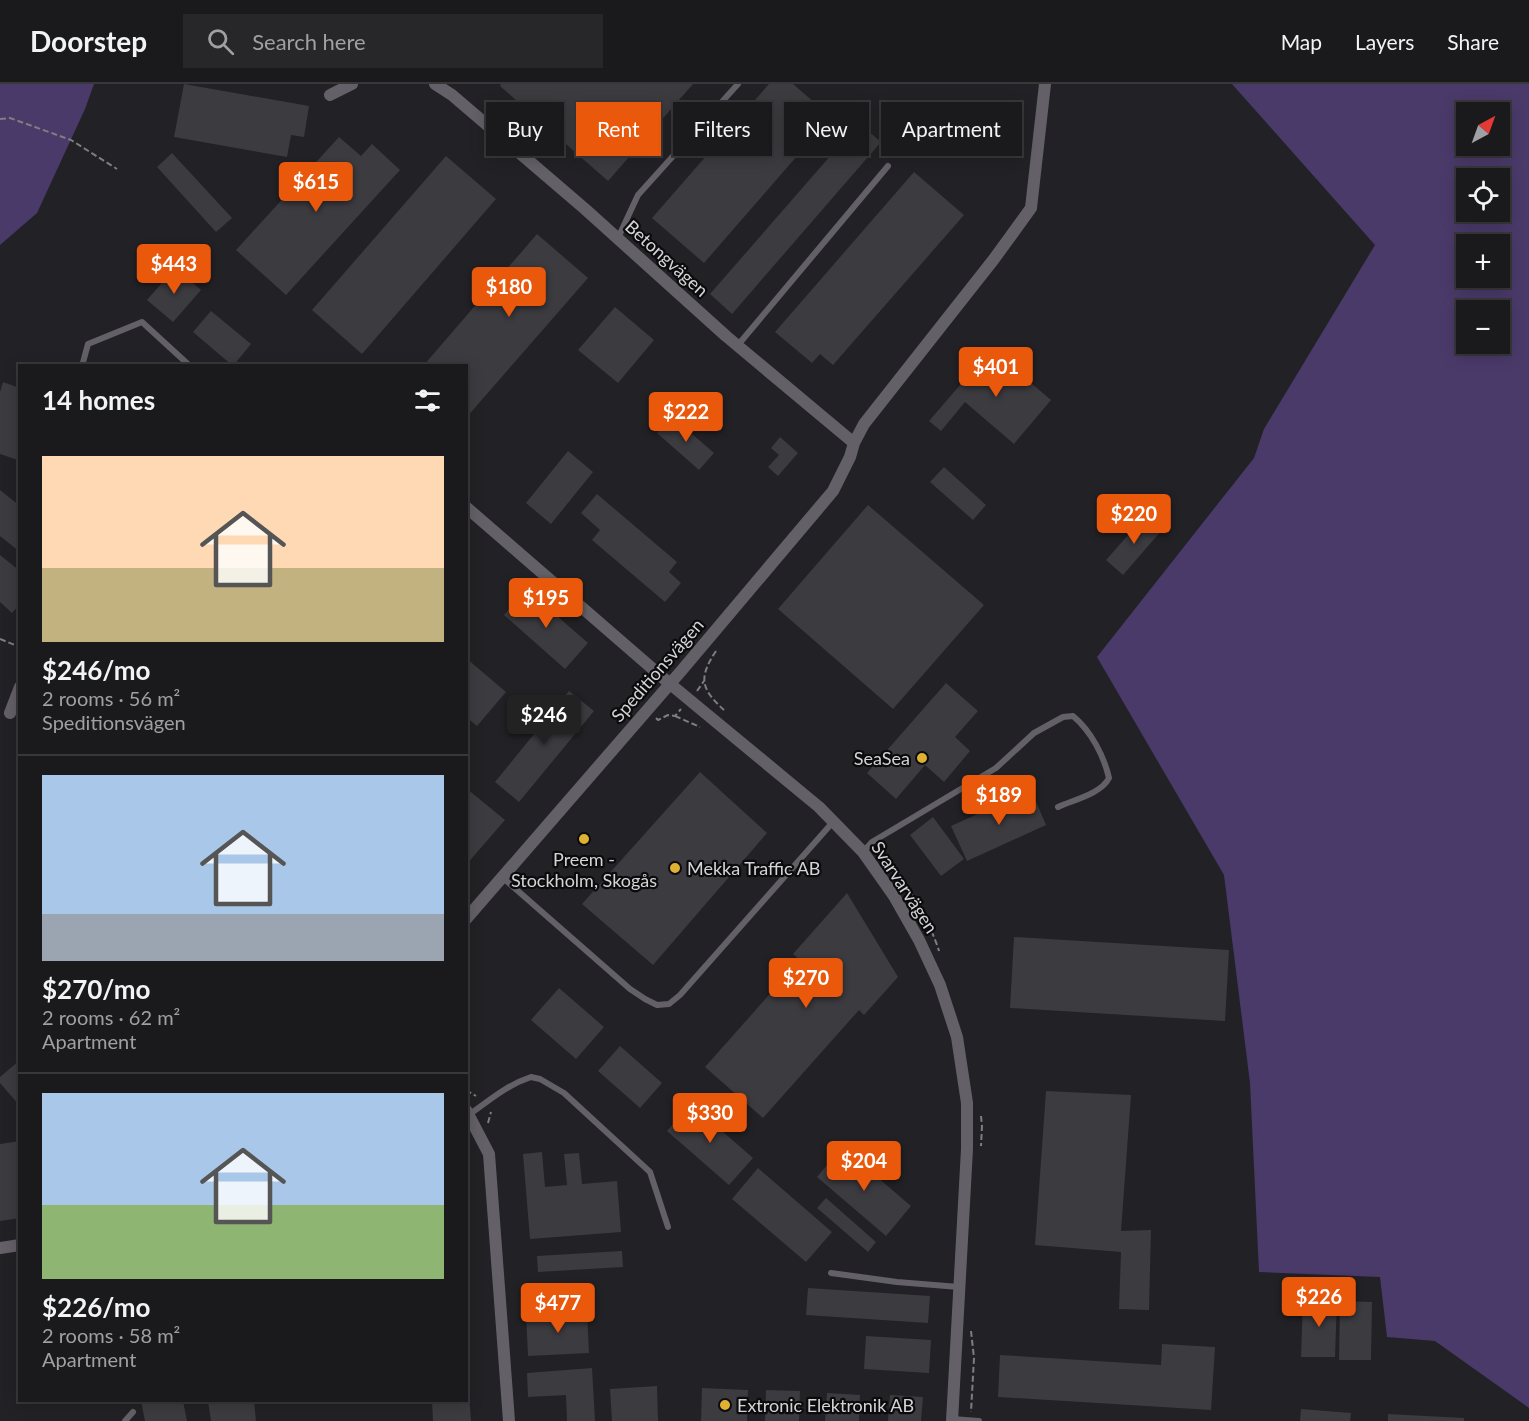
<!DOCTYPE html>
<html lang="en">
<head>
<meta charset="utf-8">
<style>
  body { margin:0; font-family:Lato,sans-serif; background:#272629; color:#f1f3f6; height:100vh; display:flex; flex-direction:column; font-size:22px; white-space:nowrap }
  * { box-sizing:border-box; margin:0 }
  p { font-size:20px; color:#9fa0a3 }
  .icon { flex:none; width:33px; height:33px; fill:none; stroke:currentColor; stroke-width:2; stroke-linecap:round; stroke-linejoin:round }
  .map { position:relative; flex:1; overflow:hidden }
  .drawer { position:absolute; left:18px; top:280px; width:450px; height:1038px; display:flex; flex-direction:column; background:#1a191c; border-radius:0px; box-shadow:0 3px 15px #0003,0 0 0 2px #38383b }
  .drawer>* { flex:none }
  .banner { position:absolute; left:486px; top:18px; width:570px; height:54px; display:flex; gap:12px }
  .needle { width:39px; rotate:41deg }
  .fabs { position:absolute; left:1456px; top:18px; display:grid; gap:12px }
  .fabs a { display:grid; place-items:center; width:54px; height:54px; border-radius:0px; background:#1a191c; box-shadow:0 3px 15px #0003,0 0 0 2px #38383b; font-size:30px }
  .price { position:absolute; translate:-50% -51px; padding:0 14px; border-radius:6px; background:#ea580c; color:#fff; font-size:20px; line-height:39px; filter:drop-shadow(0 2px 3px #0008) }
  .price::after { content:''; position:absolute; left:50%; top:36px; width:18px; height:14px; margin-left:-9px; background:inherit; clip-path:polygon(0 0,100% 0,50% 100%) }
  .price.active { background:#222; color:#fff }
  ul { padding:0; list-style:none }
  li { display:grid; align-content:center; gap:12px; height:318px; padding:0 24px }
  li+li { border-top:2px solid #38383b }
  li span { display:grid; place-items:center; height:186px; border-radius:0px; color:#555 }
  li>.icon { margin-inline-start:auto }
  span .icon { width:108px; height:108px; fill:#fffc; stroke-width:1 }
  li b { font-size:26px }
  h2 { display:flex; justify-content:space-between; align-items:center; height:72px; padding:0 24px; font-size:26px }
  .tag { padding:0 21px; border-radius:0px; background:#1a191c; box-shadow:0 3px 15px #0003,0 0 0 2px #38383b; font-size:21px; line-height:54px }
  .tag.active { background:#ea580c; color:#fff }
  header { display:flex; align-items:center; gap:36px; box-sizing:border-box; height:84px; padding:0 30px; background:#1a191c; border-bottom:2px solid #38383b }
  header strong { font-size:28px }
  nav { display:flex; gap:33px; margin-inline-start:auto; font-size:21px }
  .search { width:420px; height:54px; background:#272629; display:flex; align-items:center; gap:15px; box-sizing:border-box; padding:0 21px; border-radius:0px; color:#9fa0a3; font-size:22px }
  .map>svg:first-child { display:block }
</style>
</head>
<body>
<header>
<strong>Doorstep</strong>
<div class="search"><svg class="icon" aria-label="search" viewBox="0 0 24 24"><circle cx="10" cy="10" r="6"/><path d="M15 15l6 6"/></svg>Search here</div>
<nav><a>Map</a><a>Layers</a><a>Share</a></nav>
</header>
<div class="map">
<svg width="1529" height="1337" viewBox="0 0 1529 1337">
  <rect width="100%" height="100%" fill="#222125"/>
  <path fill="#4a3a6a" fill-rule="evenodd" d="M0 0H94L85 25 37 129 0 161Z
    M1232 0H1529V1324L1435 1257 1387 1253 1380 1193 1259 1188 1250 999 1224 791 1097 573 1254 374 1264 345 1375 161ZM1467 28H1500V62H1467ZM1467 94H1500V128H1467ZM1500 160V194H1467V160ZM1467 226H1500V260H1467Z"/>
  <path fill="#3c3b40" d="M184 0 309 22 304 53 291 51 287 73 174 53Z
    M501 0H693L608 97 500 2Z
    M769 0H793L831 33 704 179 652 134Z
    M859 39 881 58 732 230 710 210Z
    M339 53 361 72 372 60 400 86 286 211 236 166Z
    M172 69 232 134 216 148 157 83Z
    M446 72 496 115 362 270 312 226Z
    M914 88 964 131 833 281 820 270 812 279 775 248Z
    M537 150 588 194 466 334V282H423Z
    M175 184 201 206 173 238 147 216Z
    M615 223 654 256 618 299 578 266Z
    M211 227 251 260 233 282 193 248Z
    M991 265 1051 316 1014 360 965 318 941 347 929 337Z
    M3 298 20 304 18 376 0 370V308Z
    M681 332 695 344 691 349 714 369 699 386 657 349 664 340 670 345Z
    M780 353 798 369 778 392 768 383 779 371 771 364Z
    M568 367 593 388 551 440 526 419Z
    M944 383 986 421 973 436 930 398Z
    M0 406 20 422V468L0 452Z
    M597 410 677 478 669 488 681 499 665 518 592 456 600 446 581 429Z
    M868 421 984 521 893 625 778 525Z
    M1145 432 1162 446 1123 491 1106 476Z
    M0 471 20 487V520L12 529 0 518Z
    M526 505 588 559 565 585 504 531Z
    M466 574 506 608 477 642 466 633Z
    M946 599 978 627 955 653 970 667 944 698 925 681 896 715 867 689Z
    M569 607 594 627 519 718 495 698Z
    M700 688 767 749 653 881 582 820Z
    M466 704 505 736 466 781Z
    M1031 706 1046 741 967 777 951 742Z
    M933 733 964 775 941 792 910 751Z
    M847 809 898 893 864 931 859 926 763 1034 705 983 800 876 793 870Z
    M1014 853 1229 866 1225 937 1010 924Z
    M559 904 604 943 576 975 531 936Z
    M620 962 662 999 640 1024 598 987Z
    M20 976V1022L0 999V993Z
    M1046 1007 1131 1011 1121 1147 1151 1146 1149 1226 1119 1225 1121 1168 1035 1161Z
    M691 1020 753 1074 729 1101 667 1047Z
    M20 1057V1134L0 1137V1060Z
    M842 1063 911 1122 886 1152 817 1093Z
    M542 1068 545 1103 567 1101 564 1070 579 1069 582 1100 617 1097 621 1148 530 1155 523 1070Z
    M758 1084 832 1148 806 1178 732 1115Z
    M826 1114 876 1158 868 1168 817 1124Z
    M622 1167 623 1183 538 1188 537 1172Z
    M808 1204 930 1212 928 1239 806 1231Z
    M1303 1215 1337 1216 1335 1273H1301Z
    M1340 1217 1372 1218 1371 1276H1339Z
    M587 1227 589 1269 528 1272 526 1230Z
    M866 1252 931 1256 929 1289 864 1285Z
    M1162 1260 1215 1263 1211 1326 998 1313 1000 1271 1161 1281Z
    M592 1284 595 1337H567L566 1311 528 1313 527 1289Z
    M466 1299H468L471 1337H433L432 1317H466Z
    M657 1302 658 1337H612L610 1305Z
    M702 1304 748 1306 747 1337H701Z
    M766 1306 800 1307 799 1337H765Z
    M827 1309 860 1311 859 1337H825Z
    M890 1311 923 1313 921 1337H888Z
    M141 1317H183L187 1337H145Z
    M208 1317H254L256 1337H211Z
    M1301 1325 1351 1329 1350 1337H1300Z
    M1388 1330 1464 1334V1337H1388Z"/>
  <g fill="none" stroke-linecap="round" stroke-linejoin="round">
    <path stroke="#7e7e81" stroke-width="2" stroke-dasharray="6 3" stroke-linecap="butt" d="M0 35 10 34 71 56 117 85
      M0 555 20 563
      M716 567C698 594 701 605 724 626
      M697 607 704 597
      M623 632 634 614 639 618
      M675 632 700 643
      M656 634 658 636 668 631 675 632 681 625
      M878 764C902 796 927 829 939 867
      M466 1006 476 1012
      M981 1032 982 1042 981 1062
      M488 1039 491 1028
      M971 1247 974 1274 971 1328"/>
    <path stroke="#636167" stroke-width="6" d="M618 154 638 111 738 0
      M738 261 888 82
      M82 282 88 260 142 238 190 282
      M863 768 872 758 996 684 1034 649 1063 633 1073 632C1091 647 1104 672 1109 694 1101 710 1073 716 1058 723
      M502 793 630 905 645 915 657 921 669 920 680 911 833 738
      M470 1030C490 1016 507 1001 531 993L540 995 564 1009 650 1088 668 1143
      M831 1189 897 1198 959 1203
      M952 1335 979 1337
      M125 1337 133 1328"/>
    <path stroke="#636167" stroke-width="12" d="M435 0 452 11 585 125 726 252 854 359 850 373 833 407 682 586 466 835
      M330 11 352 0
      M854 359 864 340 994 175 1031 124 1045 0
      M466 423 669 599 819 723 863 768 894 812 919 856 940 901 957 953 967 1019V1065L952 1337
      M10 629 20 603
      M466 1026 489 1070 509 1337
      M0 1164 20 1161"/>
  </g>
  <g fill="#deb133" stroke="#0b0b0d" stroke-width="2">
    <circle cx="922" cy="674" r="6"/>
    <circle cx="584" cy="755" r="6"/>
    <circle cx="675" cy="784" r="6"/>
    <circle cx="725" cy="1321" r="6"/>
  </g>
  <g text-anchor="middle" dominant-baseline="central" stroke-width="4.5" stroke-linejoin="round" paint-order="stroke">
    <g font-size="18" fill="#d4d4d7" stroke="#0b0b0d">
      <text transform="translate(667 174) rotate(42)">Betongvägen</text>
      <text transform="translate(657 586) rotate(-49)">Speditionsvägen</text>
      <text transform="translate(905 803) rotate(57)">Svarvarvägen</text>
    </g>
    <g font-size="18" fill="#d4d4d7" stroke="#0b0b0d" text-anchor="start">
      <text x="910" y="674" text-anchor="end">SeaSea</text>
      <text x="584" y="775" text-anchor="middle">Preem -<tspan x="584" dy="21">Stockholm, Skogås</tspan></text>
      <text x="687" y="784">Mekka Traffic AB</text>
      <text x="737" y="1321">Extronic Elektronik AB</text>
    </g>
  </g>
</svg>
<div class="fabs">
<a><svg class="needle" viewBox="-14 -14 28 28"><path d="M0-13l5 13h-10z" fill="#e53935"/><path d="M0 13l5-13h-10z" fill="#9fa0a3"/></svg></a>
<a><svg class="icon" aria-label="locate" viewBox="0 0 24 24"><circle cx="12" cy="12" r="6"/><path d="M12 2v4M12 18v4M2 12h4M18 12h4"/></svg></a>
<a>+</a>
<a>−</a>
</div>
<b class="price" style="left:316px;top:129px">$615</b>
<b class="price" style="left:174px;top:211px">$443</b>
<b class="price" style="left:509px;top:234px">$180</b>
<b class="price" style="left:996px;top:314px">$401</b>
<b class="price" style="left:686px;top:359px">$222</b>
<b class="price" style="left:1134px;top:461px">$220</b>
<b class="price" style="left:546px;top:545px">$195</b>
<b class="price active" style="left:544px;top:662px">$246</b>
<b class="price" style="left:999px;top:742px">$189</b>
<b class="price" style="left:806px;top:925px">$270</b>
<b class="price" style="left:710px;top:1060px">$330</b>
<b class="price" style="left:864px;top:1108px">$204</b>
<b class="price" style="left:1319px;top:1244px">$226</b>
<b class="price" style="left:558px;top:1250px">$477</b>
<div class="banner">
<a class="tag">Buy</a>
<a class="tag active">Rent</a>
<a class="tag">Filters</a>
<a class="tag">New</a>
<a class="tag">Apartment</a>
</div>
<section class="drawer">
<h2>14 homes<svg class="icon" aria-label="filters" viewBox="0 0 24 24"><path d="M4 7h16M4 17h16"/><circle cx="9" cy="7" r="2"/><circle cx="15" cy="17" r="2"/></svg></h2>
<ul>
<li><span style="background:linear-gradient(#ffd9b3 60%,#c2b280 0)"><svg class="icon" aria-label="home" viewBox="0 0 24 24"><path d="M3 11l9-7 9 7M6 9v11h12V9"/></svg></span><div><b>$246/mo</b><p>2 rooms · 56 m²</p><p>Speditionsvägen</p></div></li>
<li><span style="background:linear-gradient(#a9c7e8 75%,#9aa5b1 0)"><svg class="icon" aria-label="home" viewBox="0 0 24 24"><path d="M3 11l9-7 9 7M6 9v11h12V9"/></svg></span><div><b>$270/mo</b><p>2 rooms · 62 m²</p><p>Apartment</p></div></li>
<li><span style="background:linear-gradient(#a9c7e8 60%,#8fb573 0)"><svg class="icon" aria-label="home" viewBox="0 0 24 24"><path d="M3 11l9-7 9 7M6 9v11h12V9"/></svg></span><div><b>$226/mo</b><p>2 rooms · 58 m²</p><p>Apartment</p></div></li>
</ul>
</section>
</div>
</body>
</html>
